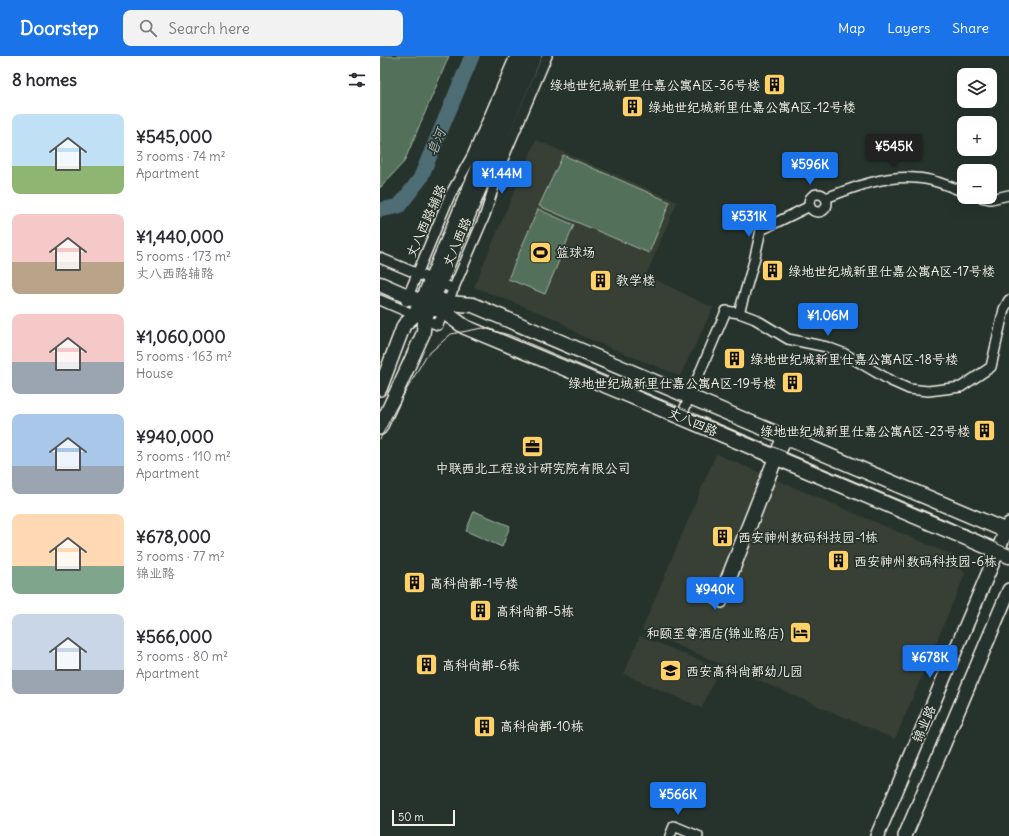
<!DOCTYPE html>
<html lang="en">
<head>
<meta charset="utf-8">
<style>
  body { margin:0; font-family:Delius,"LXGW WenKai TC",sans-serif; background:#f2f2f3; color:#2b2b33; height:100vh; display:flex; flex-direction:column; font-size:15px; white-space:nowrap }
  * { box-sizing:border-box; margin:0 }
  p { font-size:13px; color:#7c7c81 }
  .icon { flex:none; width:22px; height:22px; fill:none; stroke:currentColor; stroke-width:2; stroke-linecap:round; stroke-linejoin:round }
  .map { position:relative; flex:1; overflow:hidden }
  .sheet { display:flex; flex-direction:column; background:#fff; width:380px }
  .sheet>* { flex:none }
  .tools { position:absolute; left:577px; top:12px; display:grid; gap:8px }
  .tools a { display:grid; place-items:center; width:40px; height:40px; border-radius:8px; background:#fff; box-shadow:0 4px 16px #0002; font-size:20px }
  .scale { position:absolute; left:12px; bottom:10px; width:63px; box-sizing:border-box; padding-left:4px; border:2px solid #f4f1e8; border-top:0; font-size:11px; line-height:14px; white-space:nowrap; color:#f4f1e8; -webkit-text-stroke:3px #26332d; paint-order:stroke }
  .price { position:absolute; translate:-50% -34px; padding:0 9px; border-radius:4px; background:#1a73e8; color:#fff; font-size:13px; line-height:26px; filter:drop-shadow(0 1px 2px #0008) }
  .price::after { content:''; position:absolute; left:50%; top:24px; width:12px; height:9px; margin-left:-6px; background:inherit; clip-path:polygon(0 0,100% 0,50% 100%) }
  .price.active { background:#222; color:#fff }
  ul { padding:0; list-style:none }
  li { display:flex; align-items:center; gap:12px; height:100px; padding:0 12px }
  li span { display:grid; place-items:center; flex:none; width:112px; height:80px; border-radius:8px; color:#555 }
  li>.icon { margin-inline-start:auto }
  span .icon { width:48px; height:48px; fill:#fffc; stroke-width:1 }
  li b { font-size:17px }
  h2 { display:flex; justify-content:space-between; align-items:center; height:48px; padding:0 12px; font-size:17px }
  header { display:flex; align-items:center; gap:24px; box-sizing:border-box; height:56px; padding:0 20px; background:#1a73e8; color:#fff }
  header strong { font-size:19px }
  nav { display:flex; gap:22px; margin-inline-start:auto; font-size:14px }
  .search { width:280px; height:36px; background:#f2f2f3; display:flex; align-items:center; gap:10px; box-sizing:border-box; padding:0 14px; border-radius:8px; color:#7c7c81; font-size:15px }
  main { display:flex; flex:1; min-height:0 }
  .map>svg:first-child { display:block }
</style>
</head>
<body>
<header>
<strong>Doorstep</strong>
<div class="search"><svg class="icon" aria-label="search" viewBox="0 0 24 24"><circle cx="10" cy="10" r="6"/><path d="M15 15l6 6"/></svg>Search here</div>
<nav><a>Map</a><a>Layers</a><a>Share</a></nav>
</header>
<main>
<section class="sheet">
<h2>8 homes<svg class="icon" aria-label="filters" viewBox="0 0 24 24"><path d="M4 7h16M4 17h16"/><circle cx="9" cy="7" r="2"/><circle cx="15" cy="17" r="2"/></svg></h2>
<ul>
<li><span style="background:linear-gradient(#bfe0f5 65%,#8fb573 0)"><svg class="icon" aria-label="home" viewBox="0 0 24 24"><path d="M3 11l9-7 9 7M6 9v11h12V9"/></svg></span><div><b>¥545,000</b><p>3 rooms · 74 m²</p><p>Apartment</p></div></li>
<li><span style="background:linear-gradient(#f6c9c9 60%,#b9a48a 0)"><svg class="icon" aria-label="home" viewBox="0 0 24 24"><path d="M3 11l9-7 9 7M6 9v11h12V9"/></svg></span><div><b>¥1,440,000</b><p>5 rooms · 173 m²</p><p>丈八西路辅路</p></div></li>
<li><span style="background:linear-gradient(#f6c9c9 60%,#9aa5b1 0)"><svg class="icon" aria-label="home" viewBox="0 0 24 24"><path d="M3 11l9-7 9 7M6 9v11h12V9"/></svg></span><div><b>¥1,060,000</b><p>5 rooms · 163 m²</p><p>House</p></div></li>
<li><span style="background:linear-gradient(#a9c7e8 65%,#9aa5b1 0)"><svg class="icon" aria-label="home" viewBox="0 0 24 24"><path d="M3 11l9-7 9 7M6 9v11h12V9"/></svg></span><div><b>¥940,000</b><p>3 rooms · 110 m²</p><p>Apartment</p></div></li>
<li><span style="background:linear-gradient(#ffd9b3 65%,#7fa58c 0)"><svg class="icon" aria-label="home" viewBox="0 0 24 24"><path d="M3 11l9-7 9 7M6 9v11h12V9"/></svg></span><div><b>¥678,000</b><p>3 rooms · 77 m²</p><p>锦业路</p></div></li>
<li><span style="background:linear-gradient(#c9d6e8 70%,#9aa5b1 0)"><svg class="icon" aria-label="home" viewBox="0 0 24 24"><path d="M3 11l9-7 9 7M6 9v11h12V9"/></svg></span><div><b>¥566,000</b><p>3 rooms · 80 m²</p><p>Apartment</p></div></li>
</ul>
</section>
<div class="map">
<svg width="629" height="780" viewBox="0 0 629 780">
  <rect width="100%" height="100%" fill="#26332d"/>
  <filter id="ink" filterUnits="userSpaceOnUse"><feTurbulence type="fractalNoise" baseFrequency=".025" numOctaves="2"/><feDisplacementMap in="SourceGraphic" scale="8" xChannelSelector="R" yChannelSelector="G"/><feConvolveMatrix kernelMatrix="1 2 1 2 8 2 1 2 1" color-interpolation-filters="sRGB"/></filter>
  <g filter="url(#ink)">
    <path fill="#384036" d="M156 84 297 146 266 219 333 252 300 320 202 280 176 263 94 231Z
      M336 398 572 499 585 518 515 683 262 574Z
      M260 580 339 612 322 652 244 618Z"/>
    <path fill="#52715a" stroke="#a3b1a1" d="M0 0H69L24 106 0 132Z
      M183 99 290 146 269 197 159 150Z
      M158 153 194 169 165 238 128 223Z
      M94 455 130 470 122 491 86 475Z"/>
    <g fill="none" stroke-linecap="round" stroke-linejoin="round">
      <path stroke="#4f6d75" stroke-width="15" d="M0 154 19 150 40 123 92 0"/>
      <defs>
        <path id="street" d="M429 147a9 9 0 1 1 18 0a9 9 0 1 1-18 0Z
          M601 141 611 143 629 139
          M446 142C474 131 505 119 536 122 553 123 569 130 584 136
          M0 202 74 233
          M0 244 58 269 105 159 121 108 167 0
          M26 245 70 139 92 100 135 0
          M359 257 374 205 381 174 430 150
          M301 361 346 255 359 257 375 263 408 283 447 291 463 297 477 305 511 325 529 333 548 335 581 331 611 311 624 253 629 244
          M402 380 337 544 342 547 398 402 408 382
          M290 780 294 770 318 780"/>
        <path id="secondary" d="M0 333 24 269 35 259 40 245 45 238 145 0
          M0 372 43 278 45 263 155 0
          M497 780 629 468
          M525 780 629 534"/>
        <path id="primary" d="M0 228 64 256 85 271 227 330 629 500
          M50 240 68 247 93 249 629 476"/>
      </defs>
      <use href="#street" stroke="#f4f1e8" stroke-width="12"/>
      <use href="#secondary" stroke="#f4f1e8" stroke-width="16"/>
      <use href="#primary" stroke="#f4f1e8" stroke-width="17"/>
      <use href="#street" stroke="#26332d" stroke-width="9"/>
      <use href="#secondary" stroke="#26332d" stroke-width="13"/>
      <use href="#primary" stroke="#26332d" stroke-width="14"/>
      <path stroke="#f4f1e8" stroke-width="1" d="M0 383 16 352 46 300 71 278 103 272 129 279 566 464 629 493"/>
    </g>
  </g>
  <defs>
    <symbol id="building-square" viewBox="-11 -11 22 22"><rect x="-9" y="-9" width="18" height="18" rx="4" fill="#ffd166" stroke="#26332d"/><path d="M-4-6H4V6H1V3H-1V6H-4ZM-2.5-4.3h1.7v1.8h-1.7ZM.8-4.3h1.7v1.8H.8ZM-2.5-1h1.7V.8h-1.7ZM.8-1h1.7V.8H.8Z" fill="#111"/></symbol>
    <symbol id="stadium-square" viewBox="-11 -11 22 22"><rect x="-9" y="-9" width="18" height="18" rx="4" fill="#ffd166" stroke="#26332d"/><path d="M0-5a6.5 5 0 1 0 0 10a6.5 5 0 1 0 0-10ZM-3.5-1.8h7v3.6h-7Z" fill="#111"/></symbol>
    <symbol id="office-square" viewBox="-11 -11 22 22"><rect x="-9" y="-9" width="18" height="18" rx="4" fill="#ffd166" stroke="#26332d"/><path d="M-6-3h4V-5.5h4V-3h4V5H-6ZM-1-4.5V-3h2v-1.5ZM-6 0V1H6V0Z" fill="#111"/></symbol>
    <symbol id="hotel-square" viewBox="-11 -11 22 22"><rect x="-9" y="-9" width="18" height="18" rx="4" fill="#ffd166" stroke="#26332d"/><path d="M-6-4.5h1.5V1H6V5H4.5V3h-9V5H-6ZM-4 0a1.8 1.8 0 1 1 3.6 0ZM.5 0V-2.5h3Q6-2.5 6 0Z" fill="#111"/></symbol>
    <symbol id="school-square" viewBox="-11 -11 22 22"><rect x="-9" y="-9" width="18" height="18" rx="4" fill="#ffd166" stroke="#26332d"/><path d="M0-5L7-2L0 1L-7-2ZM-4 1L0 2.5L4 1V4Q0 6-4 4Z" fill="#111"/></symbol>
  </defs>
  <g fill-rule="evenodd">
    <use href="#building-square" x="382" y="16" width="25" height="25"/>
    <use href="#building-square" x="240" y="38" width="25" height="25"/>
    <use href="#stadium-square" x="148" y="184" width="25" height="25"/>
    <use href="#building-square" x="380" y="202" width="25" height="25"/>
    <use href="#building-square" x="208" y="212" width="25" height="25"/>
    <use href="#building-square" x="342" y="290" width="25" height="25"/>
    <use href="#building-square" x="400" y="314" width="25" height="25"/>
    <use href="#building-square" x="592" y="362" width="25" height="25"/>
    <use href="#office-square" x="140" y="378" width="25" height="25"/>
    <use href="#building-square" x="330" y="468" width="25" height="25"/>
    <use href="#building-square" x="446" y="492" width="25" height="25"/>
    <use href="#building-square" x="22" y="514" width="25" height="25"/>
    <use href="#building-square" x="88" y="542" width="25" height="25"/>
    <use href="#hotel-square" x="408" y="564" width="25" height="25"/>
    <use href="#building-square" x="34" y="596" width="25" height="25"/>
    <use href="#school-square" x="278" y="602" width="25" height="25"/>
    <use href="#building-square" x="92" y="658" width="25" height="25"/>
  </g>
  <g text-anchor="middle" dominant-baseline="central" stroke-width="3.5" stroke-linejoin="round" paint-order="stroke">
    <g font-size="13" fill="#f4f1e8" stroke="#26332d" text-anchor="start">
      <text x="380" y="29" text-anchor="end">绿地世纪城新里仕嘉公寓A区-36号楼</text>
      <text x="268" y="51">绿地世纪城新里仕嘉公寓A区-12号楼</text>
      <text x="176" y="196">篮球场</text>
      <text x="408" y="215">绿地世纪城新里仕嘉公寓A区-17号楼</text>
      <text x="236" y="224">教学楼</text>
      <text x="370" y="303">绿地世纪城新里仕嘉公寓A区-18号楼</text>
      <text x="396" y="327" text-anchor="end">绿地世纪城新里仕嘉公寓A区-19号楼</text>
      <text x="590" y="375" text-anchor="end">绿地世纪城新里仕嘉公寓A区-23号楼</text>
      <text x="153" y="412" text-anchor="middle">中联西北工程设计研究院有限公司</text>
      <text x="358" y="481">西安神州数码科技园-1栋</text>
      <text x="474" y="505">西安神州数码科技园-6栋</text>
      <text x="50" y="527">高科尚都-1号楼</text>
      <text x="116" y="555">高科尚都-5栋</text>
      <text x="404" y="577" text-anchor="end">和颐至尊酒店(锦业路店)</text>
      <text x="62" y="609">高科尚都-6栋</text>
      <text x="306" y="615">西安高科尚都幼儿园</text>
      <text x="120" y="670">高科尚都-10栋</text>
    </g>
    <g font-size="13" fill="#f4f1e8" stroke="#26332d">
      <text transform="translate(46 165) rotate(-66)">丈八西路辅路</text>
      <text transform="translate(77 186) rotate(-67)">丈八西路</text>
      <text transform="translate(313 366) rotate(23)">丈八四路</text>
      <text transform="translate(544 668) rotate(-67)">锦业路</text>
    </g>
    <g font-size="14" font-style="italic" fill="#b2bcba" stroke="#26332d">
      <text transform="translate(56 86) rotate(-67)">皂河</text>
    </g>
  </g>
</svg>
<div class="tools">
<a><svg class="icon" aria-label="layers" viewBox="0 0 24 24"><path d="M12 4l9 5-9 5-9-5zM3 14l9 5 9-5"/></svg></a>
<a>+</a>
<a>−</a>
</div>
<div class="scale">50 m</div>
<b class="price active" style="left:514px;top:112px">¥545K</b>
<b class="price" style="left:430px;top:130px">¥596K</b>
<b class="price" style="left:122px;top:139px">¥1.44M</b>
<b class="price" style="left:369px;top:182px">¥531K</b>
<b class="price" style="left:448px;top:281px">¥1.06M</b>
<b class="price" style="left:335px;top:555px">¥940K</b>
<b class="price" style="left:550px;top:623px">¥678K</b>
<b class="price" style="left:298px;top:760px">¥566K</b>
</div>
</main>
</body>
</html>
